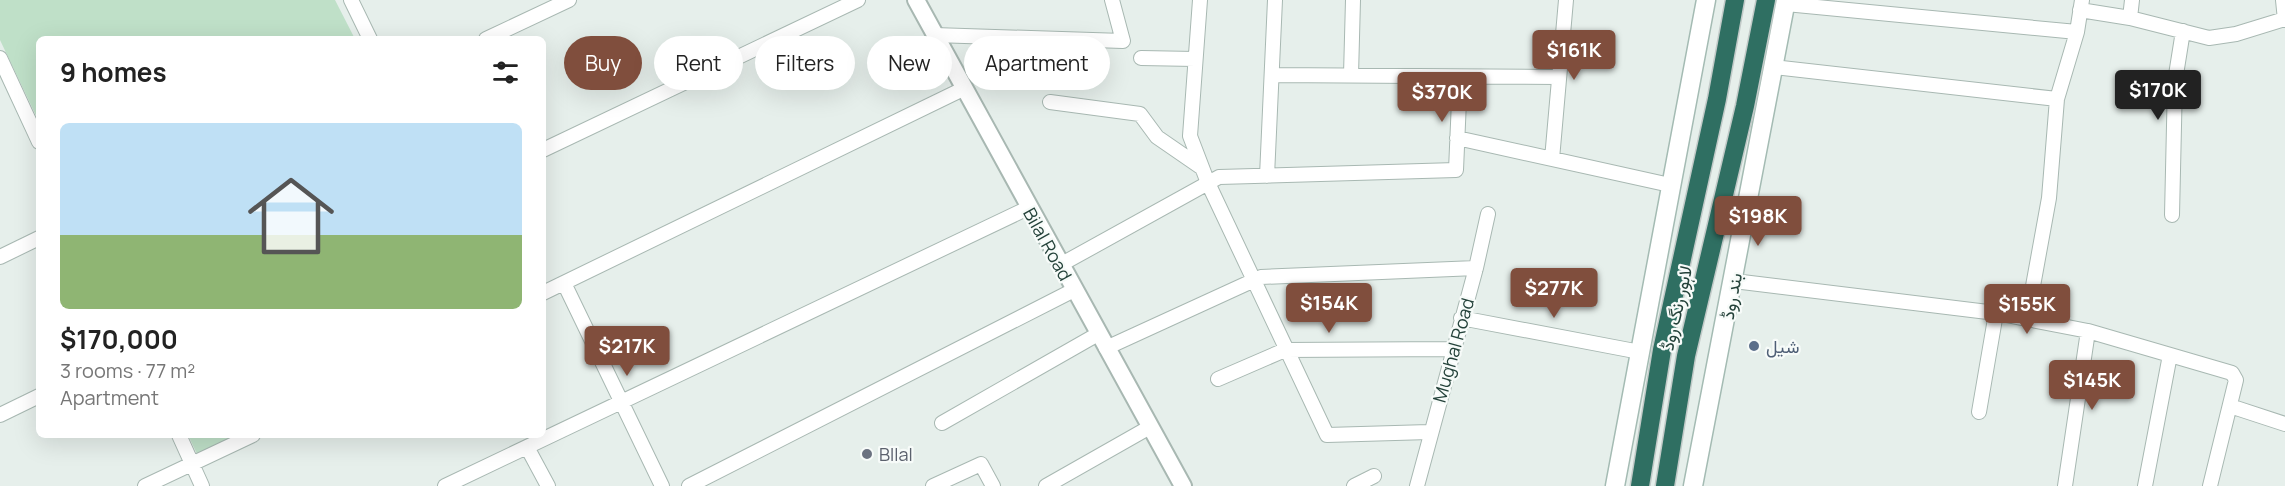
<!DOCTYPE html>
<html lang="en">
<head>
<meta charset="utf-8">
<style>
  body { margin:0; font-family:Manrope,Vazirmatn,sans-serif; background:#f6f6f6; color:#222; height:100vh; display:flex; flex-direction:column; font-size:22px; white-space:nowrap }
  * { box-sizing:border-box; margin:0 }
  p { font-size:20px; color:#767676 }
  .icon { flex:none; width:33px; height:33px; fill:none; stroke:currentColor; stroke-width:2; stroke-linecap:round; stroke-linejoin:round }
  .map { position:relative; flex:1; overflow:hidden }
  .drawer { position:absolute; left:36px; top:36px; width:510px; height:402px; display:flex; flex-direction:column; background:#fff; border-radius:9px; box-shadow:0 6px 24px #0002 }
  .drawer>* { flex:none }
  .banner { position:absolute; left:564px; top:36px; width:570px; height:54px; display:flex; gap:12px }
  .price { position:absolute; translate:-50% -51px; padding:0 14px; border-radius:6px; background:#804e3d; color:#fff; font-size:20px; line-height:39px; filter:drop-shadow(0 2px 3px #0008) }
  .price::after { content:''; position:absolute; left:50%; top:36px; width:18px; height:14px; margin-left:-9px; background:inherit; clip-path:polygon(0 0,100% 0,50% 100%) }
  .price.active { background:#222; color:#fff }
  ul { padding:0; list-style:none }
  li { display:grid; align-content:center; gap:12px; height:318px; padding:0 24px }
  li span { display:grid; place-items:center; height:186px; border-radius:9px; color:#555 }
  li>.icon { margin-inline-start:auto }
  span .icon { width:108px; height:108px; fill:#fffc; stroke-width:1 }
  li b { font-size:26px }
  h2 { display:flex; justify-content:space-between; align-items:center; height:72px; padding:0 24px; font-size:26px }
  .pill { padding:0 21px; border-radius:27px; background:#fff; box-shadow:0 6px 24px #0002; font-size:21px; line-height:54px }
  .pill.active { background:#804e3d; color:#fff }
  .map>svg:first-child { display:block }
</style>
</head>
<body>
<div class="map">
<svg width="2285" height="486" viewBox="0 0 2285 486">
  <rect width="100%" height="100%" fill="#e6efeb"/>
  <path fill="#bfe0c8" d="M0 0H335L355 39H39V122L0 40Z
    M188 435H241L198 456Z"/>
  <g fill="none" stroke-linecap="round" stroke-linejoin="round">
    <defs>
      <path id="minor" d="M351 0 370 39
        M1200 0 1190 136 1208 183 1327 435 1429 432
        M2283 0 2285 20
        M1786 4 2077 32
        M2080 10 2130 18 2209 38 2236 34 2285 19
        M2130 18 2132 0
        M934 35 1123 41 1112 0
        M486 39 569 0
        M0 58 39 142
        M1141 58 1195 59
        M1774 67 2057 99
        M1272 75 1559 77
        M1351 75 1353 0
        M1050 102 1140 114 1157 137 1202 168
        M1457 138 1670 185
        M543 150 858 0
        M1552 159 1566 0
        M1267 176 1275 0
        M2172 215 2175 81 2183 31
        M0 257 39 238
        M1060 265 1219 177 1456 170 1460 77
        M1734 281 1996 313 2088 331 2232 373 2236 380 2210 486
        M564 283 662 486
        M543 293 963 89
        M1461 318 1640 352
        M2027 319 2049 198 2057 99 2077 32 2082 0
        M1106 348 1261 277 1476 268
        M1218 379 1285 350 1453 349
        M2230 406 2285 424
        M1979 412 1996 313
        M0 415 39 396
        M942 423 1098 334
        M179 435 202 486
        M527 447 548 486
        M145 486 253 435
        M445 486 1028 208
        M689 486 1074 290
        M933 486 981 464 993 486
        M1046 486 1150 427
        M1354 486 1374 476
        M1417 486 1476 268 1488 214
        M2065 486 2088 331
        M2145 486 2170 355"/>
      <path id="tertiary" d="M916 0 1183 486"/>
      <path id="secondary" d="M1615 486 1706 0
        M1693 486 1786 0"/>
      <path id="motorway" d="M1640 486 1662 350 1717 99 1735 0
        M1665 486 1686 356 1745 106 1766 0"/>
    </defs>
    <use href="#minor" stroke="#a8b8b2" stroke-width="16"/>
    <use href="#tertiary" stroke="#a8b8b2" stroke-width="20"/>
    <use href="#secondary" stroke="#a4bbb3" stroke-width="21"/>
    <use href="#motorway" stroke="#c2cac8" stroke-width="21"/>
    <use href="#minor" stroke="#fff" stroke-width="14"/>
    <use href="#tertiary" stroke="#fff" stroke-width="16"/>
    <use href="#secondary" stroke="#fff" stroke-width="18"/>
    <use href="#motorway" stroke="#2f6f62" stroke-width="18"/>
  </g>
  <circle fill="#5c6f8a" stroke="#f7fbf9" stroke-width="2" cx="1754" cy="346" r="6"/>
  <circle fill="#6b7280" stroke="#f7fbf9" stroke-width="2" cx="867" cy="454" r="6"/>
  <g text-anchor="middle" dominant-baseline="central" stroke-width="4.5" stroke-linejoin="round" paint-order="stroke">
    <g font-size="18" fill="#24423a" stroke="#f7fbf9">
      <text transform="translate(1048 244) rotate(61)">Bilal Road</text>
      <text transform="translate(1731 296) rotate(-79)">بند روڈ</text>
      <text transform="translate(1676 308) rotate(-77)">لاہور رنگ روڈ</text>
      <text transform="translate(1453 350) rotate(-74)">Mughal Road</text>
    </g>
    <g font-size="18" fill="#4e5e75" stroke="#f7fbf9" text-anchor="start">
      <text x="1766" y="346">شیل</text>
    </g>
    <g font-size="18" fill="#5b616d" stroke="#f7fbf9" text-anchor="start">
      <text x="879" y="454">BIlal</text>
    </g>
  </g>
</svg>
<b class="price" style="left:1574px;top:81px">$161K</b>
<b class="price active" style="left:2158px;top:121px">$170K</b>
<b class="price" style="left:1442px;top:123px">$370K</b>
<b class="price" style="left:1758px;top:247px">$198K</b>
<b class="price" style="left:1554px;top:319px">$277K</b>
<b class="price" style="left:1329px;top:334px">$154K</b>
<b class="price" style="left:2027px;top:335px">$155K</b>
<b class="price" style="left:627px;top:377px">$217K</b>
<b class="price" style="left:2092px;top:411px">$145K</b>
<div class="banner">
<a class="pill active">Buy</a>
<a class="pill">Rent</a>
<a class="pill">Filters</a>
<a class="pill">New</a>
<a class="pill">Apartment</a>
</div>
<section class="drawer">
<h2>9 homes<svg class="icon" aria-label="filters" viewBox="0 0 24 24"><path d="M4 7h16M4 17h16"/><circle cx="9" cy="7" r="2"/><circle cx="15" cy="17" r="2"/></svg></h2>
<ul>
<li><span style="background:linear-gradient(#bfe0f5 60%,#8fb573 0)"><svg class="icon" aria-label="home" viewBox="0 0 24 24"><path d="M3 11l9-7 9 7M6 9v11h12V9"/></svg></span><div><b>$170,000</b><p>3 rooms · 77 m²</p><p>Apartment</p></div></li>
</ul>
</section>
</div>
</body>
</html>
